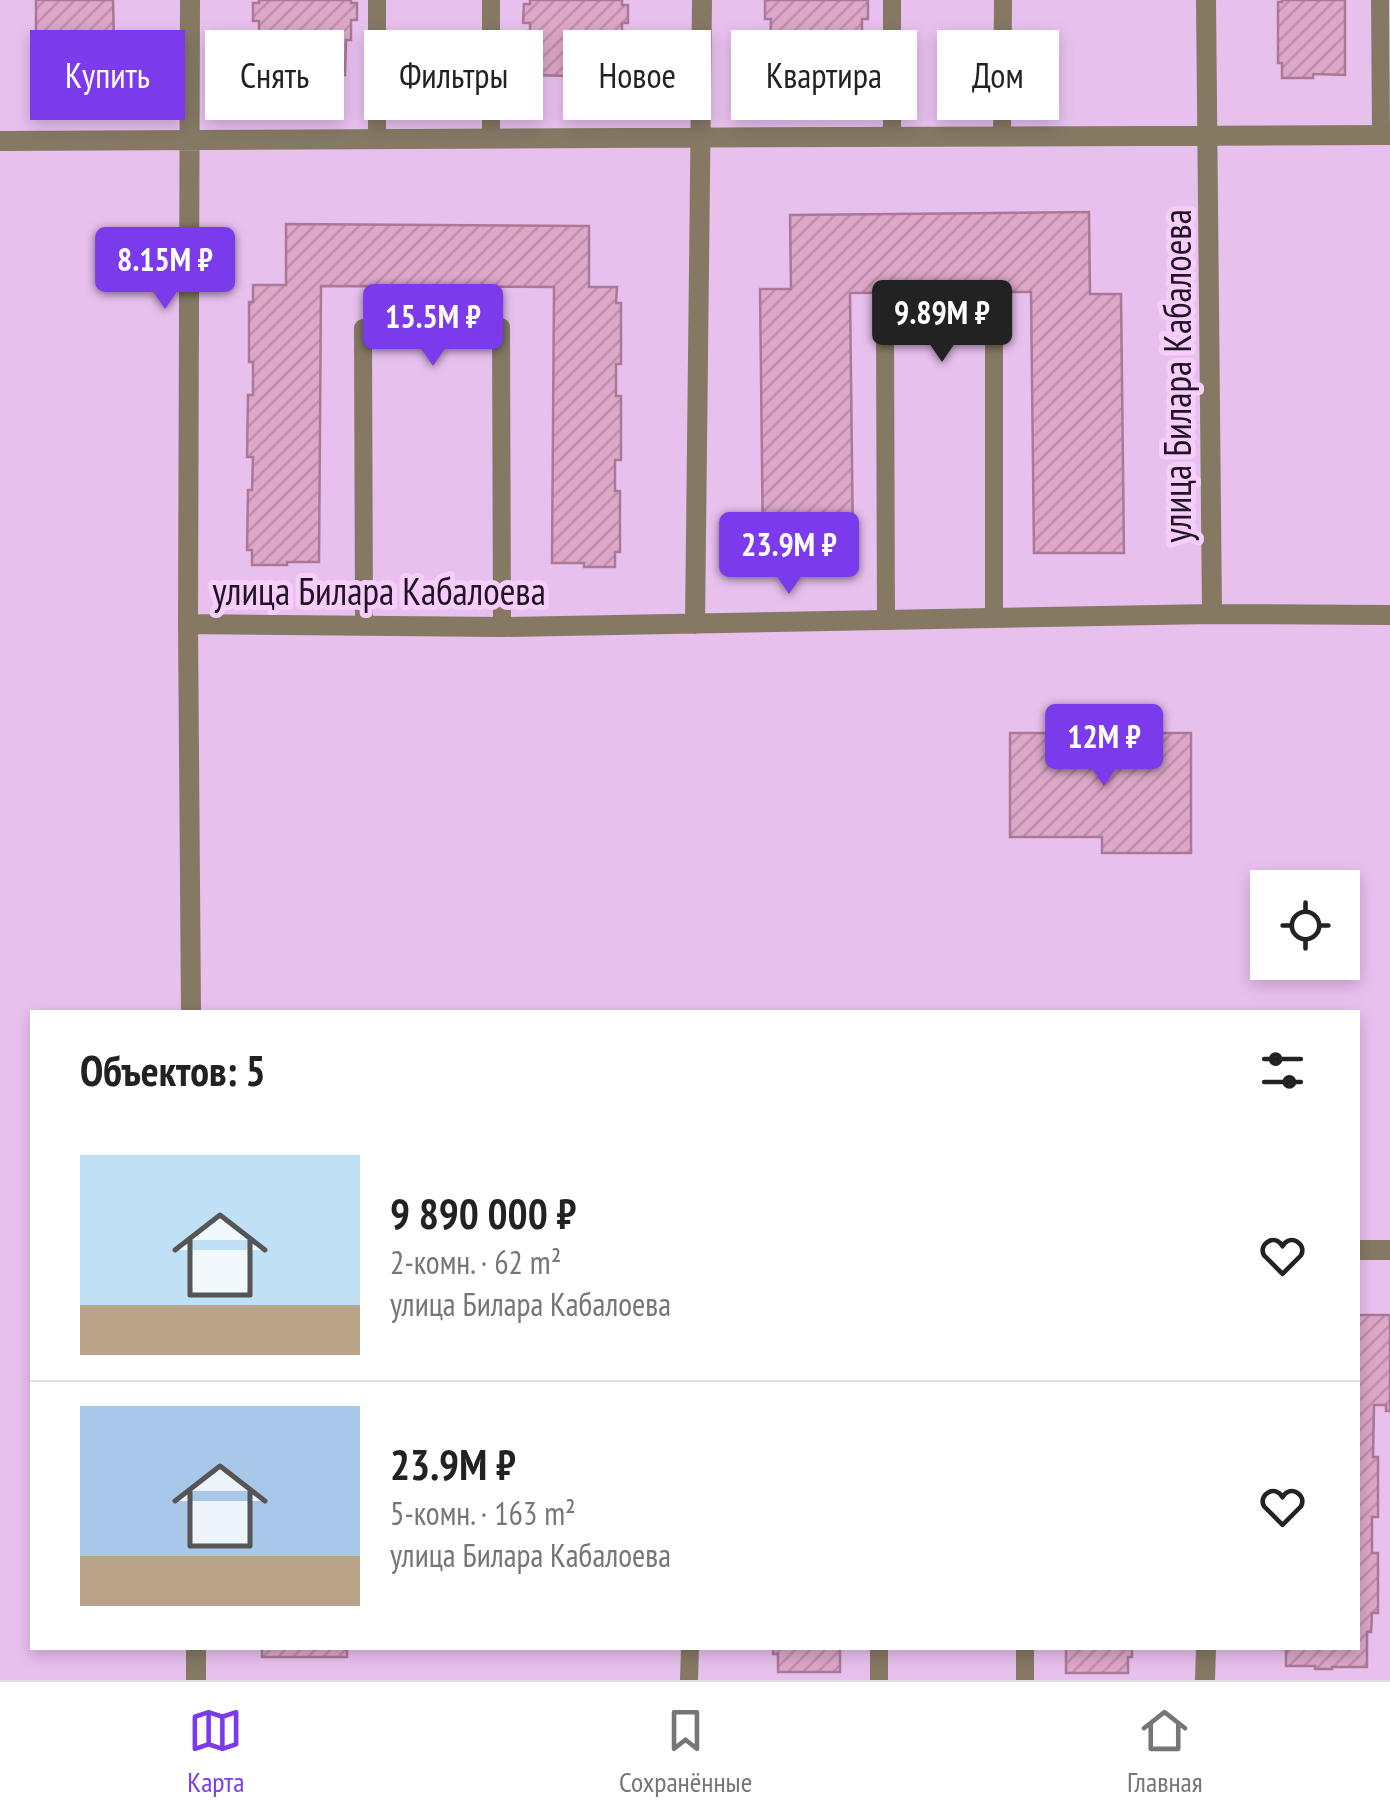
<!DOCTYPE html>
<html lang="ru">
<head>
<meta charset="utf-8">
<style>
  body { margin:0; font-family:"PT Sans Narrow",sans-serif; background:#f2f2f2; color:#222; height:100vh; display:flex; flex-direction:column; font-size:38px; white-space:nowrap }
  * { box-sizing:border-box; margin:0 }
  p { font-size:32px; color:#767676 }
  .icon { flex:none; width:55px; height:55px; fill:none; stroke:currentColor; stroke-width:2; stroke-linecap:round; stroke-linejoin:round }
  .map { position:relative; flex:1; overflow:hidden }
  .drawer { position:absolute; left:30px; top:1010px; width:1330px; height:640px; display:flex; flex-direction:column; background:#fff; border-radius:0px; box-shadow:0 5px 15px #0003 }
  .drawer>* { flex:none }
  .guide { position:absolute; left:30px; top:30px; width:1330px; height:90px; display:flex; gap:20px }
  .controls { position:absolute; left:1250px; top:870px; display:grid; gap:20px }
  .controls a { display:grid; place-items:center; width:110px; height:110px; border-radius:0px; background:#fff; box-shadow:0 5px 15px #0003; font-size:50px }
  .price { position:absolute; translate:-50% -85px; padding:0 22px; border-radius:10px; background:#7c3aed; color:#fff; font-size:32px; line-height:65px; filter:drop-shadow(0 2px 5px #0008) }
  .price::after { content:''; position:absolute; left:50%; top:60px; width:30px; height:22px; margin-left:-15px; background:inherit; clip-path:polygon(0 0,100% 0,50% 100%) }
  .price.on { background:#222; color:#fff }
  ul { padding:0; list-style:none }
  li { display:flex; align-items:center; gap:30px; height:250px; padding:0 50px }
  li+li { border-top:2px solid #e0e0e0 }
  li span { display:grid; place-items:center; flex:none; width:280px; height:200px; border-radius:0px; color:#555 }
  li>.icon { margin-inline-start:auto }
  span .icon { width:120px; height:120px; fill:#fffc; stroke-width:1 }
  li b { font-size:42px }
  h2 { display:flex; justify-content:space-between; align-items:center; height:120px; padding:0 50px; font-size:42px }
  .chip { padding:0 35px; border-radius:0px; background:#fff; box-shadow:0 5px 15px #0003; font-size:35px; line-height:90px }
  .chip.on { background:#7c3aed; color:#fff }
  .menu { display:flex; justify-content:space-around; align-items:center; height:140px; border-top:2px solid #e0e0e0; background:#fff; font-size:28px; color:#767676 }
  .menu a { display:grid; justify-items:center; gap:5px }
  .menu .on { color:#7c3aed }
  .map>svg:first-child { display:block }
</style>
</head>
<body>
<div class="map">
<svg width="1390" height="1680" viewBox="0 0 1390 1680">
  <defs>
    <pattern id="building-hatch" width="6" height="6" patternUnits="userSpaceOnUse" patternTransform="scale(2.5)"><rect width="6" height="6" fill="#dda7c8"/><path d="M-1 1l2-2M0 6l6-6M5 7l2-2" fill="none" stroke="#bd8fac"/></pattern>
  </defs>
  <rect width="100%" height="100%" fill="#e8c0ee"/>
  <path fill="url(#building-hatch)" stroke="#ab7897" stroke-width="2.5" d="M36 0H113L114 42H110V59H40V42H36Z
    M259 0H351V3H357V20H351V40H346L345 75H311V78H292V74H264V59H259V21H253V3H259Z
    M530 0H622V5H628V23H622V60H616V76H587V79H569V76L534 75 535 41H530V23H523L524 4H530Z
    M770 0H868V19H862V38H858L857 72 823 71V75H806V71H777V56H770L771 19H765V1Z
    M1282 0H1345V75L1313 74V78H1282V63H1278V2H1282Z
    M1089 212 1090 294H1121L1124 553H1034L1031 292 850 293 853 548 763 549 760 289H791L790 215Z
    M286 224 589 226V287H617L616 303H621V364H616V396H621V460H615V491H620V552H615V567H584V563H552L554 287 321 286 319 562H287V565H252V550H247L248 490H252L253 457H247L248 395H253V362H249V302H253V285H286Z
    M1010 733H1191V853H1102V837H1010Z
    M1358 1315H1390V1411H1386V1405H1374L1373 1457H1378V1517H1372V1553H1378V1613H1372L1371 1632H1367V1667H1332V1669H1315V1666H1286V1649H1279V1648H1358Z
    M262 1648H347V1657H262Z
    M773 1648H840V1672H778V1654H773Z
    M1066 1648H1132V1657H1128V1673H1066Z"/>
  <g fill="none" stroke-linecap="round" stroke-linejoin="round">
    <path stroke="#857964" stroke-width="18" d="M1380 0 1381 135
      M892 137V0
      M1002 137 1003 0
      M491 139V0
      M377 140V0
      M886 621 885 328H994V618
      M364 624 363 328 501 327 502 627
      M879 1648V1680
      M1025 1648V1680
      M689 1680 690 1648"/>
    <path stroke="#857964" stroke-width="20" d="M190 0 188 624 191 1012
      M1206 0 1212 614
      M0 141C463 135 927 140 1390 135
      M188 624 502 627 1212 614 1390 615
      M695 624 702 0
      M1358 1250H1390
      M196 1648V1680
      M1205 1680 1206 1648"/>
  </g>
  <g text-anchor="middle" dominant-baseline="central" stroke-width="10" stroke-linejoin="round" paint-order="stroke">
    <g font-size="38" fill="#211323" stroke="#f6cdfb">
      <text transform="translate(1176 376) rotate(-90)">улица Билара Кабалоева</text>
      <text x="379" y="590">улица Билара Кабалоева</text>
    </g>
  </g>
</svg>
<div class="controls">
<a><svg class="icon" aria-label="locate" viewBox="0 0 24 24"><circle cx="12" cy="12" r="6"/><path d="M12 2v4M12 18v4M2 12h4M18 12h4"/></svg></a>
</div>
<b class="price" style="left:165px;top:312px">8.15M ₽</b>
<b class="price on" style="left:942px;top:365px">9.89M ₽</b>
<b class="price" style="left:433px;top:369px">15.5M ₽</b>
<b class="price" style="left:789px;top:597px">23.9M ₽</b>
<b class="price" style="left:1104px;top:789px">12M ₽</b>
<div class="guide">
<a class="chip on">Купить</a>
<a class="chip">Снять</a>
<a class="chip">Фильтры</a>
<a class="chip">Новое</a>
<a class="chip">Квартира</a>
<a class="chip">Дом</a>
</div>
<section class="drawer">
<h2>Объектов: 5<svg class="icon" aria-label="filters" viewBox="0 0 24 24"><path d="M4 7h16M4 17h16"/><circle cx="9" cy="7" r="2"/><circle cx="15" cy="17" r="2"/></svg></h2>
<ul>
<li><span style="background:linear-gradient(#bfe0f5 75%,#b9a48a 0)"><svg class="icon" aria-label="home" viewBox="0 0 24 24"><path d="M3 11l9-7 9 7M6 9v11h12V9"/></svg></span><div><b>9 890 000 ₽</b><p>2-комн. · 62 m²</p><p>улица Билара Кабалоева</p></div><svg class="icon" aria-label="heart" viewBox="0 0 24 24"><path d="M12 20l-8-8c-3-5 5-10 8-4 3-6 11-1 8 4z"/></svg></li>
<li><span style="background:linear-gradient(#a9c7e8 75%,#b9a48a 0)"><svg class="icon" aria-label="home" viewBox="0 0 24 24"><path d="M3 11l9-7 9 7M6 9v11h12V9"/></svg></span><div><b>23.9M ₽</b><p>5-комн. · 163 m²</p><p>улица Билара Кабалоева</p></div><svg class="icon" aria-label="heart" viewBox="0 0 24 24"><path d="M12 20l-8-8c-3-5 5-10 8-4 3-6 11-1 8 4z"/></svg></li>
</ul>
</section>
</div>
<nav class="menu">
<a class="on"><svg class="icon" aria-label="map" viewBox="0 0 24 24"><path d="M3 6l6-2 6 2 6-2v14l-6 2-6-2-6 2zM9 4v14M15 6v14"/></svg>Карта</a>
<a><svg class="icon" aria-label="saved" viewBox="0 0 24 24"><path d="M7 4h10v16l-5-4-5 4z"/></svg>Сохранённые</a>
<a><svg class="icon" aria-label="home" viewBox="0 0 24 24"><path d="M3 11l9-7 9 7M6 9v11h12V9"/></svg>Главная</a>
</nav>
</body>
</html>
